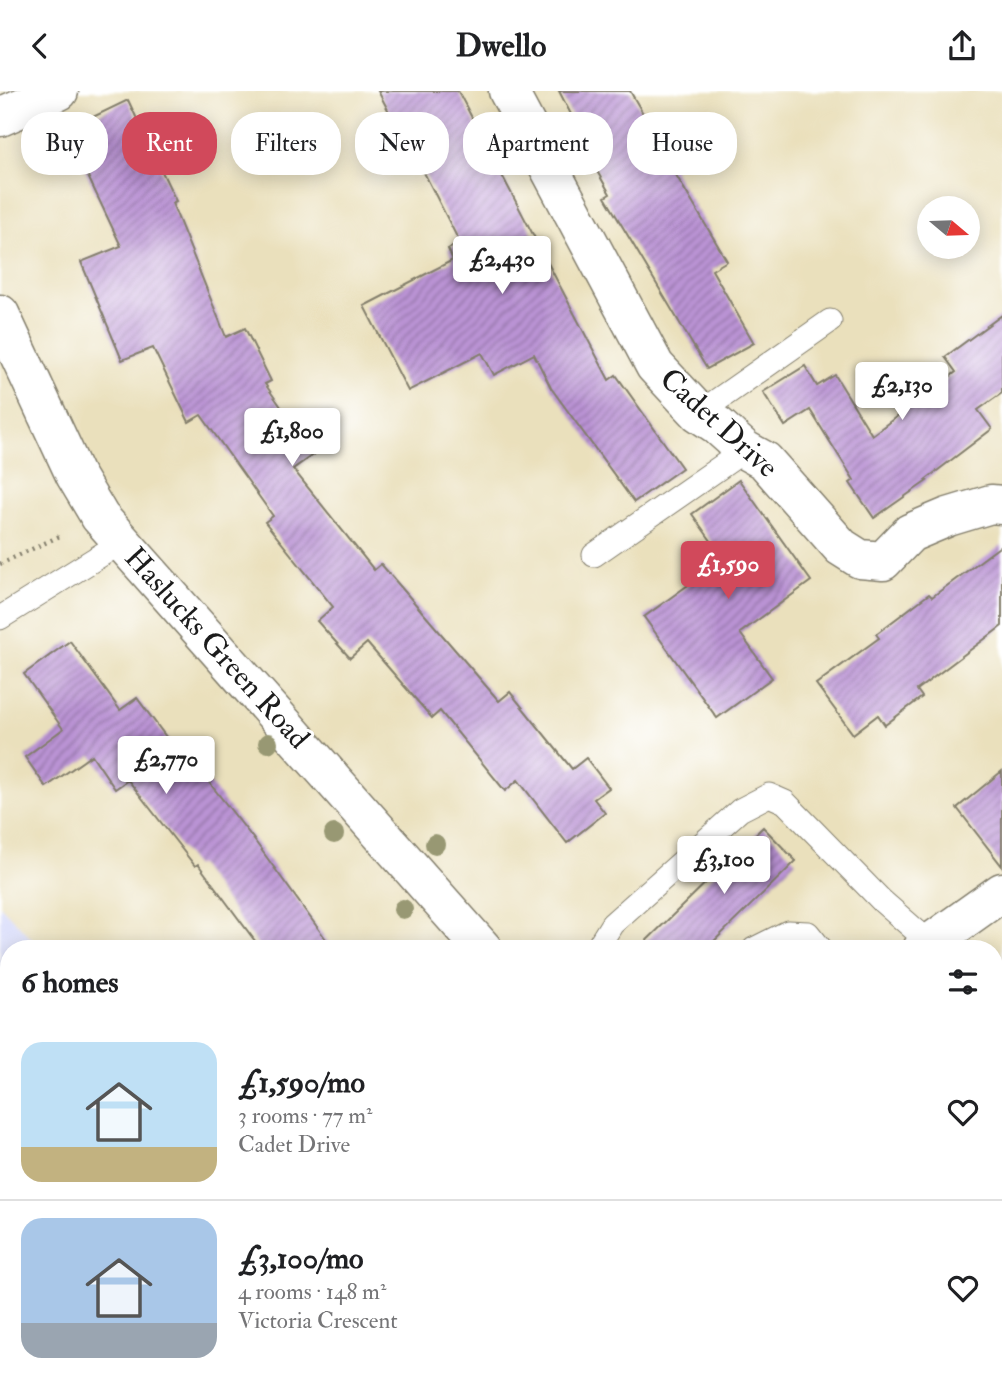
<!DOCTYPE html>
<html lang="en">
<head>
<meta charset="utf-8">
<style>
  body { margin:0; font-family:"IM FELL Double Pica",serif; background:#f6f6f6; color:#202124; height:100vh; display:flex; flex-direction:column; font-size:26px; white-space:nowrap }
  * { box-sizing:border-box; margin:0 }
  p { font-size:23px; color:#757577 }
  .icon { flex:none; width:38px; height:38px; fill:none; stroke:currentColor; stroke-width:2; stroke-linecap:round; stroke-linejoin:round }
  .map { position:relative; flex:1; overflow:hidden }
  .sheet { position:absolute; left:0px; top:849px; width:1003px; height:450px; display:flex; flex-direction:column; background:#fff; border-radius:28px 28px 0 0; box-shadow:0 4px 18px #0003 }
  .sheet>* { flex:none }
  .top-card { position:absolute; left:21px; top:21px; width:961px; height:63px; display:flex; gap:14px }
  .needle { width:46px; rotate:109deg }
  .fabs { position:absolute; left:917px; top:105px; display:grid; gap:14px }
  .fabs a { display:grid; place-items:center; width:63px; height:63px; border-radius:50%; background:#fff; box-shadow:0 4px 18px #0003; font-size:35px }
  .price { position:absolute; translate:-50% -60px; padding:0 16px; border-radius:7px; background:#fff; color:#222; font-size:23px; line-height:46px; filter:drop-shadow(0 2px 4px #0008) }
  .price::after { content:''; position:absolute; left:50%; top:42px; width:21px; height:16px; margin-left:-10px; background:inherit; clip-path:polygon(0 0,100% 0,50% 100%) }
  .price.active { background:#d1495b; color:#fff }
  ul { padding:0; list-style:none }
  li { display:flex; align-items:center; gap:21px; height:175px; padding:0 21px }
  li+li { border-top:2px solid #e0e0e0 }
  li span { display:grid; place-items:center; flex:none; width:196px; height:140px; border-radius:21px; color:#555 }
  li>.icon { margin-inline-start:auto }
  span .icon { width:84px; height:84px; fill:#fffc; stroke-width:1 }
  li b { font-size:30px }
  h2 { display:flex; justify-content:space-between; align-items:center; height:84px; padding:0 21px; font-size:30px }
  .pill { padding:0 24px; border-radius:28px; background:#fff; box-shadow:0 4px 18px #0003; font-size:24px; line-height:63px }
  .pill.active { background:#d1495b; color:#fff }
  header { display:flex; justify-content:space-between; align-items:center; height:91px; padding:0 21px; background:#fff; font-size:32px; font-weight:800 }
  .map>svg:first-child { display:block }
</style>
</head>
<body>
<header><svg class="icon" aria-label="back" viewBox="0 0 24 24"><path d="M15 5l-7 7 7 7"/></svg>Dwello<svg class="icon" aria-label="share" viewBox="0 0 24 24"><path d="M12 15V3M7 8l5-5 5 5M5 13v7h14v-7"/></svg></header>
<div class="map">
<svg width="1002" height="1298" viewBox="0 0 1002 1298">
  <defs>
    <pattern id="building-hatch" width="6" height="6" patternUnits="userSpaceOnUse" patternTransform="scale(1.75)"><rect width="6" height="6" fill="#ba93d4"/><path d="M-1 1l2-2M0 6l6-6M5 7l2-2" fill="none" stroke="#9677ab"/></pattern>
  </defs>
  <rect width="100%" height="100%" fill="#fff"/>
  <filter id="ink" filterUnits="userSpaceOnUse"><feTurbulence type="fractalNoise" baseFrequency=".0143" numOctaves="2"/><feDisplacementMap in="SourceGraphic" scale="14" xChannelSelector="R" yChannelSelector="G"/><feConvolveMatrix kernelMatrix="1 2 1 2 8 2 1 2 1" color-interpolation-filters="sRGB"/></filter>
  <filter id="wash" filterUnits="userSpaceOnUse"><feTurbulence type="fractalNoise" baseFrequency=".00686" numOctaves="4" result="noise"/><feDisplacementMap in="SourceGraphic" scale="28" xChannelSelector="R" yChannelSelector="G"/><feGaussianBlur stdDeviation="1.57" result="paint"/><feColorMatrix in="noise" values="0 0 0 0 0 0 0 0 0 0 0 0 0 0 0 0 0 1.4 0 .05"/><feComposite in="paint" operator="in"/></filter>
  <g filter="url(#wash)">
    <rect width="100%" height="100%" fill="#eae0bc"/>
    <path fill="#d4d8f9" d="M0 814 40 857 9 858V1290H345L351 1298H0Z
      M994 971 1002 982V1295L999 1298H914L907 1290H994Z"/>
    <g id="blocks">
      <path fill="url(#building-hatch)" d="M378 0H458L609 289 616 284 682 377 634 411 551 297 534 263 494 284 482 262 408 300 364 215 453 169 448 158 460 152 409 52 406 53Z
        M559 0H630L675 78 673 79 727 170 712 179 754 252 707 278 605 106 610 103 573 38 577 35Z
        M128 9 176 110 172 112 226 246 245 237 271 290 265 293 314 363 293 378 374 479 381 473 499 610 510 601 572 678 586 667 609 697 594 708 605 722 567 752 518 689 505 700 440 620 432 627 367 552 350 567 317 530 333 516 265 431 273 425 201 324 189 331 153 257 122 269 81 171 121 155 66 39Z
        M1002 224V302L978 319 992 338 925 389 927 390 874 427 850 392 854 389 810 319 785 335 763 301 805 275 817 295 835 284 872 344 956 281 945 266Z
        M739 389 811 490 740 542 772 587 717 627 644 526 724 468 692 423Z
        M1002 454V535L917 599 922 606 885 634 878 624 853 643 816 593 879 547 876 543 929 503 932 506Z
        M70 550 120 619 137 607 184 670 189 666 252 746 333 858H261L198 773 195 775 128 689 115 698 92 664 46 696 25 666 63 638 24 583Z
        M1002 680V775L957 717Z
        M763 736 796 770 706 858H638Z"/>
    </g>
  </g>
  <g filter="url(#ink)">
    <use href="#blocks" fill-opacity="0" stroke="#837e6c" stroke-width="2"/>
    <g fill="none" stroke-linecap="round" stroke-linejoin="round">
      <defs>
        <path id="service" d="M699 322 830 230
          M594 464 745 359
          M0 527 122 451
          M599 858V854L612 833 740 719 769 704 785 711 882 810 930 852
          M754 858 788 841 808 842 821 858
          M351 1298 361 1290"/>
        <path id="minor" d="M508 0 655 275 699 322 717 334 745 359 765 370 841 456 860 468 883 470 910 442 948 426 991 413 1002 414
          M0 26 59 0
          M922 858 1002 801"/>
        <path id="tertiary" d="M0 223 75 384 100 426 483 858
          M823 1290 829 1298"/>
      </defs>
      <use href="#service" stroke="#837e6c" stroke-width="25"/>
      <use href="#minor" stroke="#837e6c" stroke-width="41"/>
      <use href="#tertiary" stroke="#837e6c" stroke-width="41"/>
      <path stroke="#837e6c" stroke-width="4.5" stroke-dasharray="2 5" stroke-linecap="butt" d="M0 473 62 444
        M900 1290 907 1298
        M437 1298 447 1290"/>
      <use href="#service" stroke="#fff" stroke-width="23"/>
      <use href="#minor" stroke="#fff" stroke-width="38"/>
      <use href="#tertiary" stroke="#fff" stroke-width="38"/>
    </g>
    <g fill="#989873">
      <circle cx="268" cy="652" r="10"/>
      <circle cx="334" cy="743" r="10"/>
      <circle cx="435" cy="753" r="10"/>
      <circle cx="403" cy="818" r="10"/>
    </g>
  </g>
  <g text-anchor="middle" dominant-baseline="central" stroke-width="6" stroke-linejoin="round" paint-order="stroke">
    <g font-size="30" fill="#1c1c1c" stroke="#fff">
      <text transform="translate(719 332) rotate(42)">Cadet Drive</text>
      <text transform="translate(217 557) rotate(48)">Haslucks Green Road</text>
    </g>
  </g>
</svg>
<div class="fabs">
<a><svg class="needle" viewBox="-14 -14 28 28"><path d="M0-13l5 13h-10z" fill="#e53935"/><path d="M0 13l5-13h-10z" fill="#757577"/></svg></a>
</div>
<b class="price" style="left:502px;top:205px">£2,430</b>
<b class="price" style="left:902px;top:331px">£2,130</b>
<b class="price" style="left:292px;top:377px">£1,800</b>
<b class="price active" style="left:728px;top:510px">£1,590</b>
<b class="price" style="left:166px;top:705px">£2,770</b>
<b class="price" style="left:724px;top:805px">£3,100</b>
<div class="top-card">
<a class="pill">Buy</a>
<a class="pill active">Rent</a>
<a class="pill">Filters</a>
<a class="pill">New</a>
<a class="pill">Apartment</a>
<a class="pill">House</a>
</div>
<section class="sheet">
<h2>6 homes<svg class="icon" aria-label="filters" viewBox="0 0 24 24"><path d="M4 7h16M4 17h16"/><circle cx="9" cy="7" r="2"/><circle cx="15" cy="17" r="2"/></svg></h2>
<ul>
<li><span style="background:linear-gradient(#bfe0f5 75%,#c2b280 0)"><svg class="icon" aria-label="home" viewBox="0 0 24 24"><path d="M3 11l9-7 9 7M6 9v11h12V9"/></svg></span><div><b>£1,590/mo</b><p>3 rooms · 77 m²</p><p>Cadet Drive</p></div><svg class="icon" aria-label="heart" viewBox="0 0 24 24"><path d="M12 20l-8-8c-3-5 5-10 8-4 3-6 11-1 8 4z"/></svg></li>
<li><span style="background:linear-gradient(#a9c7e8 75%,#9aa5b1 0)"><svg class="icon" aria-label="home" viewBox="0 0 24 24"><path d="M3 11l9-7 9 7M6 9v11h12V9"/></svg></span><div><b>£3,100/mo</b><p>4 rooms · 148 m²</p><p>Victoria Crescent</p></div><svg class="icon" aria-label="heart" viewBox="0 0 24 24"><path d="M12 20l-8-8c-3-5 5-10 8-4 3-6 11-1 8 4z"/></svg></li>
</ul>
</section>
</div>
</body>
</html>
